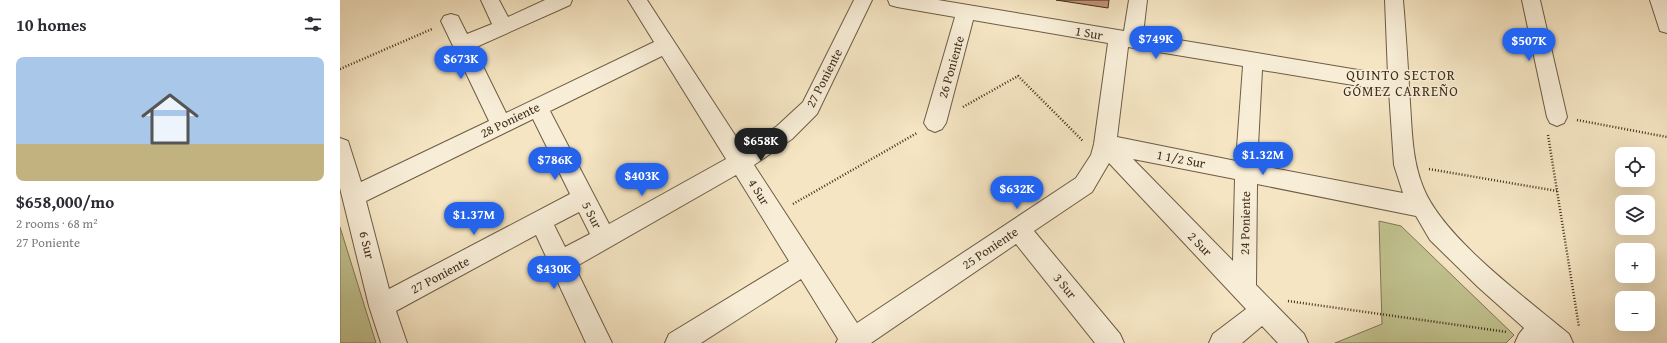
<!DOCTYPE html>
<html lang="en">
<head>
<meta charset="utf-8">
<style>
  body { margin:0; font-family:"Gentium Book Plus",serif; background:#f7f7f7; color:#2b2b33; height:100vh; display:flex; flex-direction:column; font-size:15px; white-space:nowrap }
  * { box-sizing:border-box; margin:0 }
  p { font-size:13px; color:#7c7c81 }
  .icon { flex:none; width:22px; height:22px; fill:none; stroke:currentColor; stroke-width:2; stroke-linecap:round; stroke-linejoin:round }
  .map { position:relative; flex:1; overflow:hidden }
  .drawer { display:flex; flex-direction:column; background:#fff; width:340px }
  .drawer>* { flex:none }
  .tools { position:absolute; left:1275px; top:147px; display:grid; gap:8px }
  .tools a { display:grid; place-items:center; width:40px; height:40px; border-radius:8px; background:#fff; box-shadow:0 4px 16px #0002; font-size:20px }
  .price { position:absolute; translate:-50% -34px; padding:0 9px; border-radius:14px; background:#2563eb; color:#fff; font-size:13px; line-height:26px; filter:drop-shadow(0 1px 2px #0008) }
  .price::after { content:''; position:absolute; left:50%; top:24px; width:12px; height:9px; margin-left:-6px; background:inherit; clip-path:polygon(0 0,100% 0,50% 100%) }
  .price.current { background:#222; color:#fff }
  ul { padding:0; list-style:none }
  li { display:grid; align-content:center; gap:8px; height:212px; padding:0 16px }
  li+li { border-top:1px solid #e1e1e2 }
  li span { display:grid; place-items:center; height:124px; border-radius:8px; color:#555 }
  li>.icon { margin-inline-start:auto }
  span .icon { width:72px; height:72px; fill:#fffc; stroke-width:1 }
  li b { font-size:17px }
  h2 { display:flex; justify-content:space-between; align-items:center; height:48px; padding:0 16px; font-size:17px }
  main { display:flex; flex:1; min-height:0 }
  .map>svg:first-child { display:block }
</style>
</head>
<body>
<main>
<section class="drawer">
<h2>10 homes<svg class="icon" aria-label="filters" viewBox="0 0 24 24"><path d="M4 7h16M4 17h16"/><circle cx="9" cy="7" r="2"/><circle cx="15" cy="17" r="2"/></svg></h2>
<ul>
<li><span style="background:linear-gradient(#a9c7e8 70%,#c2b280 0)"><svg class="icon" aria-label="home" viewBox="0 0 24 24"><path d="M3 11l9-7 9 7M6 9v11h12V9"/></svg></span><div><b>$658,000/mo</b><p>2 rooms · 68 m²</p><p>27 Poniente</p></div></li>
</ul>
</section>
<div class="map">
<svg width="1327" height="343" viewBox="0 0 1327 343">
  <rect width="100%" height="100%" fill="#f5e5c3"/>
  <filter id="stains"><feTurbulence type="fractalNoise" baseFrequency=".005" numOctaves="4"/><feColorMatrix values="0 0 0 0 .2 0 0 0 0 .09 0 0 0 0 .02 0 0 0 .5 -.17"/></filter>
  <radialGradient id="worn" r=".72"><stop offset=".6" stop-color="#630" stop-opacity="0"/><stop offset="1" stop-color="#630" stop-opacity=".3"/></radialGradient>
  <path fill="#c1c390" stroke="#807856" d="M1039 221 1061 226 1174 335 1166 343H995L1042 324Z
    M0 227 36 343H0Z"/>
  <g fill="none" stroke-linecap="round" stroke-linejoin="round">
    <defs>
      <path id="minor" d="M141 0H159L168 17 205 0H232L230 5 134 48 166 113 314 42 288 0H307L404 149 437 126 463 102 514 0H532L477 114 452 139 414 165 517 323 736 178 751 155 754 144 768 43 633 20 606 123 602 129 595 132 588 129 584 123 615 17 557 7 550 5 548 0H598L784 31 789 0H807L803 34 1048 75 1045 0H1063C1066 34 1068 69 1070 103 1072 131 1072 160 1083 187 1103 238 1186 298 1229 334L1233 343H1175L1179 334 1184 328 1138 287 1090 240 1076 216 917 184 916 285 964 334 968 343H938L922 326 902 343H869L873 334 906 309 769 163 752 192 694 231 780 334 784 343H755L676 244 531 343H496L498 339 461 279 361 343H325L329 334 449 261 396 175 235 267 272 343H246L196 235 56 311 67 343H41L29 306 0 188V138L8 141 21 182 149 121 101 21 104 16 111 14 118 16 127 34 152 24ZM788 47 903 66 896 161 777 137ZM322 56 386 159 269 224 210 111ZM922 70 1049 91 1054 165 1063 193 917 165ZM193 119 230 194 49 289 26 201ZM793 159 895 179 893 261ZM239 212 250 234 225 247 214 225Z
        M1182 0H1200L1227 117 1224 123 1217 126 1210 123 1207 117Z
        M1310 0H1327V33L1320 31Z"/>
    </defs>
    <use href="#minor" stroke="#6c5c45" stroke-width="2"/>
    <path stroke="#3f2e1b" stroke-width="2.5" stroke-dasharray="1 2" stroke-linecap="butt" d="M0 69 92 29
      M623 107 678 76 743 141
      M1237 120 1327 137
      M1208 135 1239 327
      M1089 169 1217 191
      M453 204 577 133
      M948 301 1167 332"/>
    <use href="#minor" fill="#f8eed8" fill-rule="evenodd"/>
  </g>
  <path fill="#c5937a" stroke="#3f2e1b" d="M716 0H769L768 8Z"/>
  <g text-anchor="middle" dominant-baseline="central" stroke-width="3" stroke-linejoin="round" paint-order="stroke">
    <g font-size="13" fill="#3f2e1b" stroke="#f8eed8">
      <text transform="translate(749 33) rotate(10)">1 Sur</text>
      <text transform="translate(611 67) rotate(-74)">26 Poniente</text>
      <text transform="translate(484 78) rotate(-63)">27 Poniente</text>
      <text transform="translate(170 120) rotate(-26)">28 Poniente</text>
      <text transform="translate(841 159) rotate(11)">1 1/2 Sur</text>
      <text transform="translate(419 192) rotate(58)">4 Sur</text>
      <text transform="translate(252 215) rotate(63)">5 Sur</text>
      <text transform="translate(905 223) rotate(-89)">24 Poniente</text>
      <text transform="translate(860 244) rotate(46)">2 Sur</text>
      <text transform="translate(27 245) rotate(76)">6 Sur</text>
      <text transform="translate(650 248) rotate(-34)">25 Poniente</text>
      <text transform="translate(100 275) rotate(-28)">27 Poniente</text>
      <text transform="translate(725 286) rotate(51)">3 Sur</text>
    </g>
    <g font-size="14" letter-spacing="1" fill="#3f2e1b" stroke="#f8eed8">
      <text x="1061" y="75">QUINTO SECTOR<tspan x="1061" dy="16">GÓMEZ CARREÑO</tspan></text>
    </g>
  </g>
  <rect width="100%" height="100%" filter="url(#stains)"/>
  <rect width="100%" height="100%" fill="url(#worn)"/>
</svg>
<div class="tools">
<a><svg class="icon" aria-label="locate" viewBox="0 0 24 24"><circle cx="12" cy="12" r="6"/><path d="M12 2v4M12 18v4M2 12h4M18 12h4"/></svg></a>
<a><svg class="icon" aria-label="layers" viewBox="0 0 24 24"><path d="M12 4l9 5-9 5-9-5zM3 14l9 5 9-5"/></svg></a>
<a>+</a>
<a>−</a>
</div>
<b class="price" style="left:816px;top:60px">$749K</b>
<b class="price" style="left:1189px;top:62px">$507K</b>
<b class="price" style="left:121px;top:80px">$673K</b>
<b class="price current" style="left:421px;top:162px">$658K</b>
<b class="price" style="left:923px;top:176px">$1.32M</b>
<b class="price" style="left:215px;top:181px">$786K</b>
<b class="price" style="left:302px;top:197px">$403K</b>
<b class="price" style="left:677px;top:210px">$632K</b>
<b class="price" style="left:134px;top:236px">$1.37M</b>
<b class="price" style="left:214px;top:290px">$430K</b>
</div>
</main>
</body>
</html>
